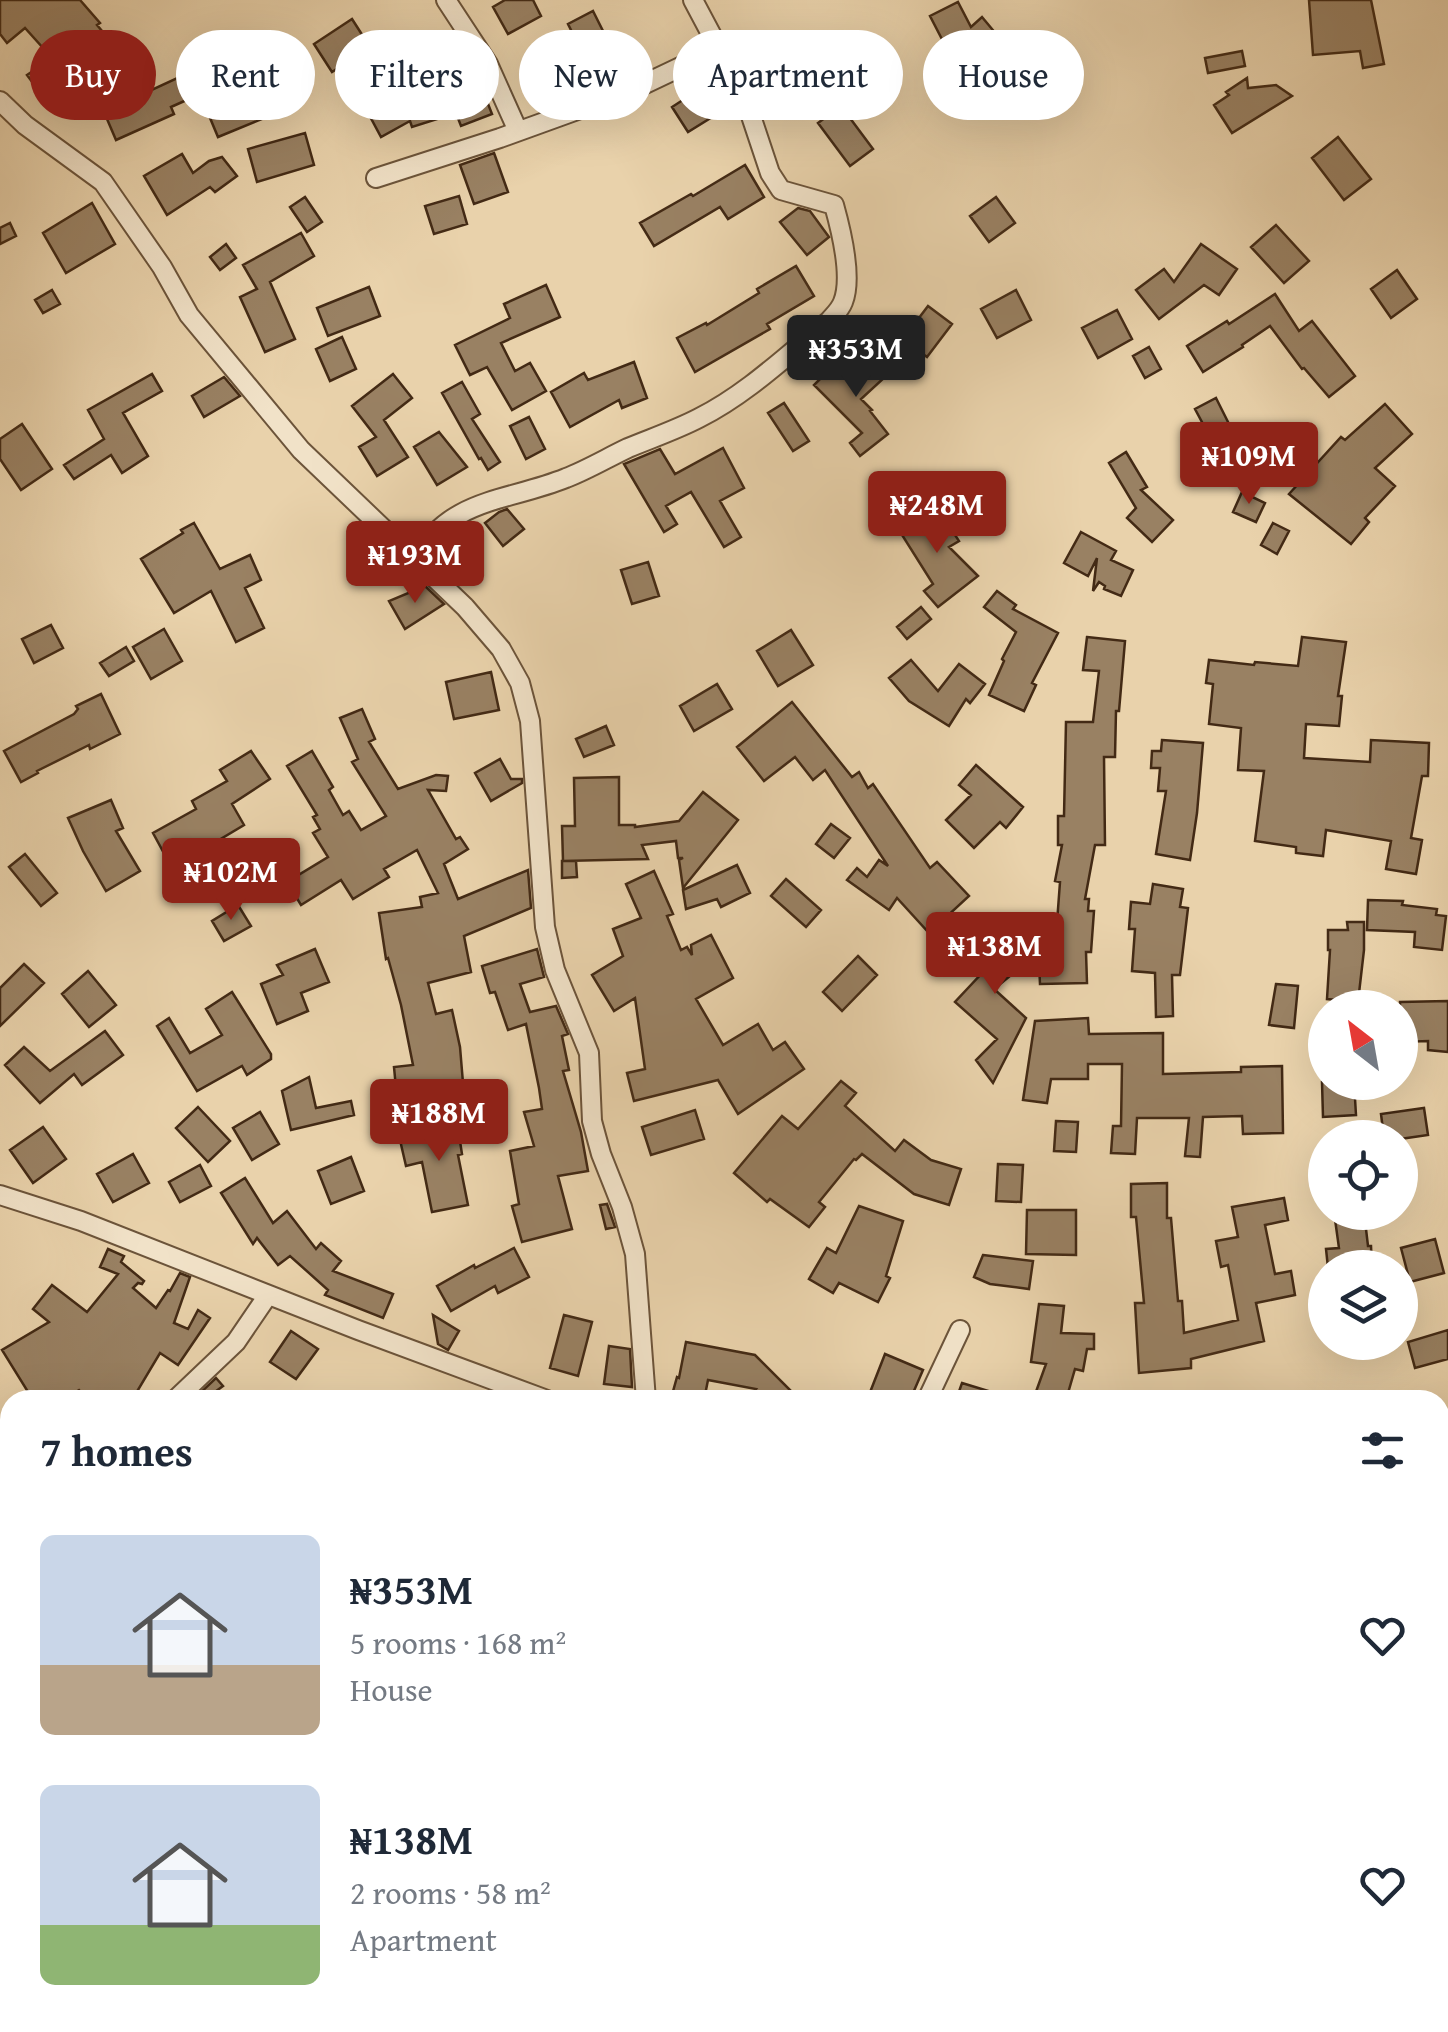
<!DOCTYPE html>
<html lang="en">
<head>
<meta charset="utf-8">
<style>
  body { margin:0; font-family:"Gentium Book Plus",serif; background:#f2f2f3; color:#1f2937; height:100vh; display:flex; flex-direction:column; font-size:38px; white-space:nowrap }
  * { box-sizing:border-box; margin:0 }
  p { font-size:32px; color:#747a83 }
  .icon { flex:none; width:55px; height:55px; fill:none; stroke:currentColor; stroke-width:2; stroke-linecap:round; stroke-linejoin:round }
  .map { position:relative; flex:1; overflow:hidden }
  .sheet { position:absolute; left:0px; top:1390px; width:1450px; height:642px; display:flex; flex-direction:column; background:#fff; border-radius:30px 30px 0 0; box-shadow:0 10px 40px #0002 }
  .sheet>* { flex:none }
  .guide { position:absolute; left:30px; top:30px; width:1390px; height:90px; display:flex; gap:20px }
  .needle { width:65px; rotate:329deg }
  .tools { position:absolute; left:1308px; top:990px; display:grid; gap:20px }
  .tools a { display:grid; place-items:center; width:110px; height:110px; border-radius:50%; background:#fff; box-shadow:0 10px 40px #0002; font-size:50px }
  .price { position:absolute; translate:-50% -85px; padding:0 22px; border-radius:10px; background:#8f2418; color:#fff; font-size:32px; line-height:65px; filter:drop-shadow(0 2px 5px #0008) }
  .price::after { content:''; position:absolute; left:50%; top:60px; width:30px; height:22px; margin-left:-15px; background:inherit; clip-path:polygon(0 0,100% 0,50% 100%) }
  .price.selected { background:#222; color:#fff }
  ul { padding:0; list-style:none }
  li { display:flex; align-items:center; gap:30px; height:250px; padding:0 40px }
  li span { display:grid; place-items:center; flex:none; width:280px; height:200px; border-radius:15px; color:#555 }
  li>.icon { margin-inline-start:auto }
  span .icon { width:120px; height:120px; fill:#fffc; stroke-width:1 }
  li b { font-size:42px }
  h2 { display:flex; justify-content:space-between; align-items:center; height:120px; padding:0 40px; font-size:42px }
  .tag { padding:0 35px; border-radius:45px; background:#fff; box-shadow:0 10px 40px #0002; font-size:35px; line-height:90px }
  .tag.selected { background:#8f2418; color:#fff }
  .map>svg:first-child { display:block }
</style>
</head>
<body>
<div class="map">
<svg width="1448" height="2032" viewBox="0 0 1448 2032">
  <rect width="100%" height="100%" fill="#e9d2ab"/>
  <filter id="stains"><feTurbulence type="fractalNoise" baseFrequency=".002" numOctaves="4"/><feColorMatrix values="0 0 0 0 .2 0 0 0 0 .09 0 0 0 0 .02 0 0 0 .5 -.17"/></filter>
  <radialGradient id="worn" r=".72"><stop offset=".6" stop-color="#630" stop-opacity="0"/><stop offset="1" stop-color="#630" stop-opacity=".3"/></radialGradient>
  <path fill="#998163" stroke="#432a15" stroke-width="2.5" d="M0 0H80L100 23 97 25 125 58 78 98 57 73 36 87 27 75 52 58 25 28 7 43 0 34Z
    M505 0H533L541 16 508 34 493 7Z
    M1309 0H1371L1384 64 1363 68 1360 51 1313 55Z
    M958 2 971 27 982 17 1002 41 964 73 943 49 946 47 930 16Z
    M593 11 605 35 580 48 568 24Z
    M352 19 370 47 332 72 314 44Z
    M262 40 272 68 268 69 284 110 218 137 200 94 171 107 174 114 116 140 104 112 182 76 179 70 217 51 219 56Z
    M459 42 472 63 492 114 461 126 456 113 412 127 410 121 381 137 366 109 385 99 392 112 436 98 422 55Z
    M1242 51 1245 66 1208 73 1205 58Z
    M811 52 830 77 808 93 789 68Z
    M574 61 581 72 561 85 553 73Z
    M1247 78 1248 88 1276 85 1292 96 1232 133 1214 105 1229 95 1226 92Z
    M709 83 725 109 688 132 672 107Z
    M841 106 873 149 850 166 818 123Z
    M305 133 314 165 257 182 248 149Z
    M1338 137 1371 179 1344 200 1312 158Z
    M494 153 508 192 474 204 460 165Z
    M182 154 193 173 209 161 222 157 237 176 215 192 210 187 167 215 144 176Z
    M745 165 764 197 728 219 720 207 654 246 640 223 691 194 693 196Z
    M459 196 467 224 434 234 425 206Z
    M305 197 322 222 307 232 290 207Z
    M996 197 1015 223 989 242 970 216Z
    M92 203 115 244 66 273 43 233Z
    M798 208 810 211 829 237 807 255 780 222Z
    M10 223 16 236 0 244V228Z
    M1276 225 1309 261 1284 283 1251 247Z
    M301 233 314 256 270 282 295 339 265 352 240 297 257 289 243 265Z
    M226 244 236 258 220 270 210 257Z
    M1201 244 1237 269 1219 295 1204 285 1159 319 1136 290 1164 269 1174 282Z
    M796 266 814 296 767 324 770 329 695 372 677 338 706 323 707 325 759 293 757 289Z
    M1397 270 1417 299 1391 318 1371 289Z
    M546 285 560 317 501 343 515 371 530 363 546 391 512 410 487 367 470 375 455 345 510 318 504 304Z
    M369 287 380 316 328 336 317 308Z
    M52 290 60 304 43 313 35 300Z
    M1016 290 1031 320 997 338 981 309Z
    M1275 294 1299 331 1312 321 1355 376 1329 397 1304 368 1302 369 1270 326 1242 345 1243 347 1203 372 1187 346 1227 321 1229 324Z
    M928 306 952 324 927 357 903 339Z
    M1117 310 1132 339 1098 358 1082 328Z
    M342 337 356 369 330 381 316 349Z
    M1149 347 1161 369 1145 378 1133 356Z
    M865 355 885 377 861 399 872 410 870 411 888 434 860 456 850 443 862 433 814 385 831 368 840 377Z
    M634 362 647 398 622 408 619 400 570 427 551 392 584 373 588 380Z
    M152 374 162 391 123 413 148 456 122 473 111 455 74 479 64 465 104 439 88 410Z
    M393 374 412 398 384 420 408 457 377 476 359 447 376 437 352 406Z
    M224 377 240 396 204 417 192 396Z
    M462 382 480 414 472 419 500 462 488 470 481 458 479 459 442 393Z
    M1216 398 1230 426 1210 437 1195 409Z
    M784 403 809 441 793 451 768 413Z
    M1385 404 1412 434 1375 468 1395 486 1365 518 1369 522 1351 544 1289 494 1341 437 1345 440Z
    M529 417 545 449 526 459 510 426Z
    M22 424 52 469 21 490 0 459V439Z
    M439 432 467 467 437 485 414 447Z
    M723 448 744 488 720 501 741 537 724 547 691 492 666 506 677 524 664 532 624 464 660 449 675 474Z
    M1126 452 1147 487 1141 490 1173 520 1152 542 1127 518 1136 508 1109 463Z
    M1242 492 1265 503 1256 522 1233 512Z
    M507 509 524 529 503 546 485 523 499 512Z
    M922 511 929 524 942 515 959 541 949 547 978 576 938 607 924 591 933 584 897 527Z
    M194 523 220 569 250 555 261 580 245 588 264 628 236 642 211 591 174 613 141 559 183 533 181 530Z
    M1273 523 1289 531 1277 554 1261 545Z
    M1081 532 1116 551 1111 560 1133 570 1121 596 1104 589 1105 586 1099 582 1093 591 1097 558 1088 576 1064 563Z
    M648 562 659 596 632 604 621 570Z
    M425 586 444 604 405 629 389 601Z
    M997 591 1016 605 1013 609 1058 633 1032 683 1036 685 1024 711 989 695 1004 661 1002 659 1016 632 984 607Z
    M921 607 931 619 907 639 897 627Z
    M51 625 63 648 34 663 22 639Z
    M164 629 182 661 151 679 133 647Z
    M791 630 813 665 778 686 757 651Z
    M1087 637 1125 641 1119 711H1116L1115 757H1104L1105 845H1095L1085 899H1089L1088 911H1094L1091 952H1086L1087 983 1040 984 1038 942 1041 932 1056 936 1060 882 1055 881 1062 845H1058V816H1064L1066 722H1093L1099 671 1083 670Z
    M1302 637 1346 642 1338 696H1342L1339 726 1306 724 1304 758 1370 762 1371 740 1429 743 1428 776H1422L1411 838 1422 840 1416 874 1386 869 1391 841 1326 830 1323 856 1296 853V847L1255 841 1264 771 1238 770 1241 728 1209 724 1213 684 1206 683 1209 660 1254 665 1255 662 1298 666Z
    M126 647 134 661 109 676 100 663Z
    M911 660 938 691 959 664 985 684 970 703 966 699 949 726 909 701 889 678Z
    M491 672 499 710 454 719 446 682Z
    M717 684 732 709 694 731 680 706Z
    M101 694 120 734 90 749 89 745 37 771 38 773 21 782 4 751 74 714 78 709 76 706Z
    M792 702 852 777 859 772 868 788 873 784 930 868 937 862 969 896 929 933 897 898 889 910 847 880 857 868 867 877 879 860 888 866 825 770 813 780 795 757 764 781 737 747Z
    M362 709 375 739 369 742 398 789 436 775 448 776 446 791 428 790 456 839 460 837 468 849 444 864 458 899 528 870 531 908 464 936 471 972 428 983 436 1014 452 1010 460 1047 464 1095 422 1099 421 1085 396 1088 394 1067 413 1065 401 1005 388 958 386 959 379 913 422 907 420 897 438 893 417 850 384 869 389 877 353 899 341 880 301 905 287 882 328 857 313 833 320 829 313 817 317 815 287 766 312 751 333 787 329 790 343 815 349 811 361 830 386 816 352 762 358 759 340 718Z
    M606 726 614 745 584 757 576 739Z
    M1162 740 1203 743 1197 813 1190 860 1156 854 1166 791H1158L1160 768H1151L1152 751H1161Z
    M251 751 270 779 232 804 244 825 172 868 153 833 196 809 192 801 227 781 220 770Z
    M500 759 511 779H522V783L491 801 475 773Z
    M976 765 1023 807 1006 828 1000 822 974 848 946 820 971 795 959 785Z
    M619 777V825H635V827L679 821 703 792 738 820 683 888 679 860 683 858H678L676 841 642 845 648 859 563 861 562 826H575L574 778Z
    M111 800 123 828 116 831 140 871 106 891 83 851 68 818Z
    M831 824 850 838 834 858 816 844Z
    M25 854 57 893 41 906 9 867Z
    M562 861H576L577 877 562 878Z
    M737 865 750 893 721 907 717 899 686 909 683 890Z
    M654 871 673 914 667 916 681 950 687 947 692 955 691 945 711 935 733 978 696 999 723 1045 758 1024 773 1050 785 1042 804 1069 738 1114 718 1080 634 1101 627 1073 645 1069 635 998 614 1011 592 975 623 956 613 929 641 918 626 884Z
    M786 879 821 910 806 927 771 896Z
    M1153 884 1183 889 1180 907 1188 908 1180 975H1172L1173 1016 1156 1017 1155 973 1132 971 1135 929H1129L1131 902 1150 904Z
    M1368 900 1403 901 1402 905 1437 909 1436 915 1446 916 1442 950 1414 947 1415 932 1367 930Z
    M238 905 251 926 224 941 212 921Z
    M1347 922H1364V950L1358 1002 1327 999 1330 950H1328V930H1348Z
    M998 925 1033 957 994 989 1026 1018 993 1083 976 1060 997 1039 955 1002 983 972 969 956Z
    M315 949 329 982 301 993 308 1011 277 1024 261 984 283 975 277 965Z
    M537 949 544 977 520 984 530 1012 556 1006 568 1034 562 1036 569 1070 563 1071 581 1132 588 1171 558 1176 572 1229 522 1242 512 1206 519 1204 510 1151 534 1146 524 1112 542 1109 539 1088 526 1024 508 1030 495 992 490 993 482 966Z
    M858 956 877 975 842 1011 823 992Z
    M24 964 44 983 0 1026V988Z
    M88 971 116 1005 89 1027 62 994Z
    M1276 984 1298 986 1294 1028 1269 1025Z
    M232 992 271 1054V1059L247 1075 242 1066 197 1091 157 1026 169 1018 190 1053 222 1035 206 1009Z
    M1448 1001V1052L1428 1050V1041L1400 1042V1002Z
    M1088 1018 1089 1034 1163 1033V1074L1241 1072V1067L1282 1066 1283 1133 1243 1134 1242 1116 1203 1117 1200 1157 1185 1156 1189 1118H1137L1135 1154 1111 1153 1113 1126H1121L1122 1064H1088V1079H1051L1047 1103 1023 1100 1035 1021Z
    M105 1031 123 1055 82 1085 74 1074 40 1103 5 1065 24 1047 50 1071Z
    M309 1077 316 1108 351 1101 354 1115 291 1130 282 1091Z
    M841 1081 856 1093 845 1106 895 1151 904 1140 931 1160 961 1169 949 1205 914 1194 862 1154 856 1160 854 1159 819 1202 825 1207 809 1227 770 1199 767 1202 734 1173 782 1116 798 1129Z
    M1322 1082H1354L1356 1115 1323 1117Z
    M198 1107 230 1141 208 1162 176 1128Z
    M1424 1108 1428 1135 1400 1139V1138H1384L1381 1114Z
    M695 1110 704 1139 651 1155 642 1127Z
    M260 1112 279 1144 252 1160 233 1128Z
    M1056 1121 1078 1122 1076 1152 1054 1151Z
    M457 1122 462 1154 458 1155 468 1205 432 1212 422 1162 406 1166 400 1140 418 1136 416 1129Z
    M43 1127 66 1159 33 1183 10 1150Z
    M133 1154 149 1183 113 1202 97 1174Z
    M351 1157 364 1191 331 1204 318 1171Z
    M998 1164 1023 1165 1021 1202 996 1201Z
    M200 1165 211 1186 180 1202 169 1182Z
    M245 1178 273 1223 287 1211 316 1249 321 1243 341 1261 333 1271 393 1294 383 1318 325 1295 328 1290 290 1256 278 1265 257 1238 253 1244 221 1193Z
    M1167 1183V1218H1171L1178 1301H1182L1184 1333 1238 1320 1228 1265 1221 1267 1216 1241 1238 1237 1232 1207 1284 1198 1288 1220 1265 1225 1275 1274 1291 1271 1295 1295 1256 1303 1264 1341 1191 1359V1368L1139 1373 1135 1303H1144L1136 1217H1131V1184Z
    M607 1204 615 1227 606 1229 600 1205Z
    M859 1206 903 1221 886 1276 890 1278 878 1302 839 1283 833 1293 809 1279 827 1248 836 1253Z
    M1027 1210H1076V1255L1026 1254Z
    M1334 1212H1364L1368 1246H1371L1372 1268H1328L1326 1249 1339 1248Z
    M1435 1239 1444 1273 1410 1282 1401 1248Z
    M514 1248 529 1277 498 1293 495 1286 451 1311 437 1286 474 1265 475 1268Z
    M108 1249 124 1256 121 1262 144 1281 142 1284 138 1283 133 1288 156 1308 168 1290 170 1291 180 1273 190 1277 174 1323 188 1329 198 1310 210 1318 178 1365 160 1353 132 1400H88L79 1390 63 1400H33L2 1350 49 1322 33 1309 52 1285 87 1312 118 1274 100 1267Z
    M983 1255 1033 1261 1029 1289 990 1284 974 1277Z
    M1039 1304 1064 1306 1061 1333 1094 1334V1349H1087L1083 1371 1075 1369 1066 1400H1033L1046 1364 1031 1362Z
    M433 1315 459 1331 448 1350 438 1344Z
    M564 1315 592 1322 578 1376 550 1368Z
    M1448 1330V1359L1415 1368 1408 1342Z
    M291 1331 318 1349 296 1379 270 1362Z
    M686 1342 755 1355 800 1400H747L756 1389 708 1380 704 1400 672 1395 677 1377 679 1378Z
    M609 1346 630 1349 632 1387 604 1384Z
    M885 1354 923 1370 910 1400H867Z
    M216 1378 223 1386 204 1400 199 1394Z
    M962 1383 1005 1396 1004 1400H956Z"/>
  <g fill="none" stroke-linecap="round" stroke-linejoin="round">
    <defs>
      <path id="street" d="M446 0 488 64 518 131
        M0 101 25 125 103 182 162 267 189 315 301 450 465 607 501 649 520 683 530 721 545 927 555 970 589 1053 592 1121 601 1154 622 1207 635 1254 646 1400
        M376 178 500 138 630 91 693 61 725 60
        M415 560C450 497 507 502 566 478 587 470 607 458 628 448 652 438 676 430 699 418 747 394 787 355 829 321 834 315 840 310 843 302 853 277 841 230 834 205L781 190 770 173 745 98 693 0
        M0 1195 81 1221 358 1330 547 1400
        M175 1400 236 1342 268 1295
        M927 1400 960 1330
        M0 1549 10 1539
        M1440 1578 1448 1571
        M1440 2010 1448 2006
        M1358 2022 1361 2032
        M390 2030 422 2022
        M55 2032 56 2022
        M622 2032 626 2022
        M1015 2032 1023 2022
        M1388 2032 1410 2022"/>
    </defs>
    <use href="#street" stroke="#6c543a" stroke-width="22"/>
    <use href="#street" stroke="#f1e2c8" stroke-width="18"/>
  </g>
  <rect width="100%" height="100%" filter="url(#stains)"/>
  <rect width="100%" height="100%" fill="url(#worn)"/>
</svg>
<div class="tools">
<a><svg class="needle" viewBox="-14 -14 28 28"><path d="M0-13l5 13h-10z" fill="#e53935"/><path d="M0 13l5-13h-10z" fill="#747a83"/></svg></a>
<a><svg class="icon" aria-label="locate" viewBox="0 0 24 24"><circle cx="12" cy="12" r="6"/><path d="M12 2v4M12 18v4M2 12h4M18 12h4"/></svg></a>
<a><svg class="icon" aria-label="layers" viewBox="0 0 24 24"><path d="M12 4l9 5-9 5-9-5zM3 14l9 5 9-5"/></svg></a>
</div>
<b class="price selected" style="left:856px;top:400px">₦353M</b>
<b class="price" style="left:1249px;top:507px">₦109M</b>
<b class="price" style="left:937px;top:556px">₦248M</b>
<b class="price" style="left:415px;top:606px">₦193M</b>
<b class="price" style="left:231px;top:923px">₦102M</b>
<b class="price" style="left:995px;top:997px">₦138M</b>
<b class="price" style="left:439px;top:1164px">₦188M</b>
<div class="guide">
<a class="tag selected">Buy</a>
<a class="tag">Rent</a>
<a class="tag">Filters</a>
<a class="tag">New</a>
<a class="tag">Apartment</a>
<a class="tag">House</a>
</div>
<section class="sheet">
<h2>7 homes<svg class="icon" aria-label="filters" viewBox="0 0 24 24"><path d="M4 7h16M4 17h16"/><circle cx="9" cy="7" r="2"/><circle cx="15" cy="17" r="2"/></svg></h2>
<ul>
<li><span style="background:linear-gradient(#c9d6e8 65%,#b9a48a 0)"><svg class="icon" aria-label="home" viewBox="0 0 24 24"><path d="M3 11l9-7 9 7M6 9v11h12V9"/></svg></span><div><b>₦353M</b><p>5 rooms · 168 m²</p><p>House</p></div><svg class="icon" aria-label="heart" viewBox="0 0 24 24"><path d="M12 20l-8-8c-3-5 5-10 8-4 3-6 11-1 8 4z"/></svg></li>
<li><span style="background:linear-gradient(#c9d6e8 70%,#8fb573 0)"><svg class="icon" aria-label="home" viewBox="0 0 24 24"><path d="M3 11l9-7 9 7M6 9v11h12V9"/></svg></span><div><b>₦138M</b><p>2 rooms · 58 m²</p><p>Apartment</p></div><svg class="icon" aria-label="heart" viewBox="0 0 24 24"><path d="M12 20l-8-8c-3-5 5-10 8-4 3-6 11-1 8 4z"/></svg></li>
</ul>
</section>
</div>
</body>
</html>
